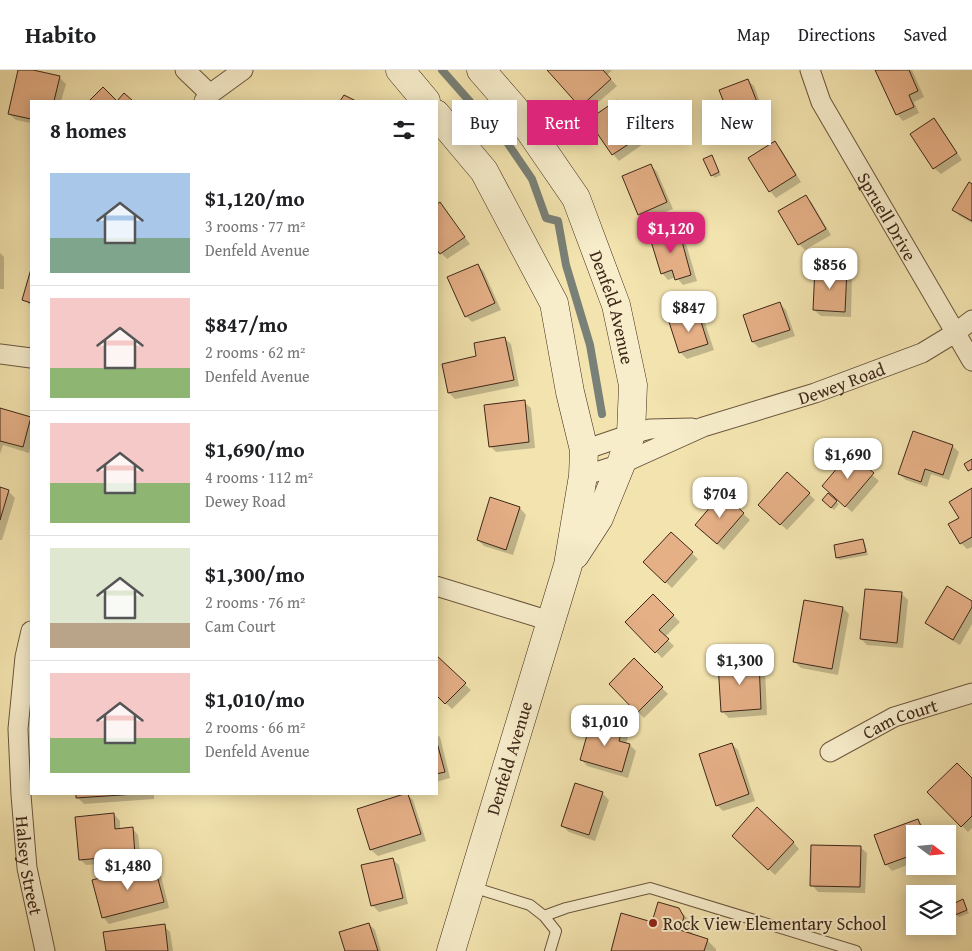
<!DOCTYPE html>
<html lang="en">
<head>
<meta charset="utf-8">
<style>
  body { margin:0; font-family:"Gentium Book Plus",serif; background:#f6f6f6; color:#202124; height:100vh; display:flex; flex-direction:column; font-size:19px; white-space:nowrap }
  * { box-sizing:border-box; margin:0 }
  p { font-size:16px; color:#757577 }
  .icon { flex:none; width:28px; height:28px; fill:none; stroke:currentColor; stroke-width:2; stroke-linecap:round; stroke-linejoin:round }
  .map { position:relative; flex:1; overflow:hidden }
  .sheet { position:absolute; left:30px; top:30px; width:408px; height:695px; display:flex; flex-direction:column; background:#fff; border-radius:0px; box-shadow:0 2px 12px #0003 }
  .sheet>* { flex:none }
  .banner { position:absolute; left:452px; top:30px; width:444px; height:45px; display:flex; gap:10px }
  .needle { width:32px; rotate:106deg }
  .tools { position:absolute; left:906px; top:755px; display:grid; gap:10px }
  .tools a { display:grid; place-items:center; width:50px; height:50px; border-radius:0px; background:#fff; box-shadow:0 2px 12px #0003; font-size:25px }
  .price { position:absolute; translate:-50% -42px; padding:0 11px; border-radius:10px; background:#fff; color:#222; font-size:16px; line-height:32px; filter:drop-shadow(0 1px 2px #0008) }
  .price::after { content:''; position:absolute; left:50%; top:30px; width:15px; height:11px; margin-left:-8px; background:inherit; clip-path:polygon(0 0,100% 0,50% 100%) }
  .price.selected { background:#db2777; color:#fff }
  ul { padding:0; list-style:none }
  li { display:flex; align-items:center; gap:15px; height:125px; padding:0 20px }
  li+li { border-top:1px solid #e0e0e0 }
  li span { display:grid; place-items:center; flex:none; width:140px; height:100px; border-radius:0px; color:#555 }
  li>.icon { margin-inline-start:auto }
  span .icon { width:60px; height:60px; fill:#fffc; stroke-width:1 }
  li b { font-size:21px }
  h2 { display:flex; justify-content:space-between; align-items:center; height:60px; padding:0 20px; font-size:21px }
  .chip { padding:0 18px; border-radius:0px; background:#fff; box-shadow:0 2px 12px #0003; font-size:18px; line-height:45px }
  .chip.selected { background:#db2777; color:#fff }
  header { display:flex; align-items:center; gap:30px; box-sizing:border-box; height:70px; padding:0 25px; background:#fff; border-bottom:1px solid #e0e0e0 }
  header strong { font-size:24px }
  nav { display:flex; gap:28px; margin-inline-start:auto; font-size:18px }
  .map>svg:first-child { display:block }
</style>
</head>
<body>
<header>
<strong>Habito</strong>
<nav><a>Map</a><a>Directions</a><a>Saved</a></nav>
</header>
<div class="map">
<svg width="972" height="881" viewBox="0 0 972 881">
  <rect width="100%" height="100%" fill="#f3e4af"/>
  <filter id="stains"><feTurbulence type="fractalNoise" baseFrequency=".004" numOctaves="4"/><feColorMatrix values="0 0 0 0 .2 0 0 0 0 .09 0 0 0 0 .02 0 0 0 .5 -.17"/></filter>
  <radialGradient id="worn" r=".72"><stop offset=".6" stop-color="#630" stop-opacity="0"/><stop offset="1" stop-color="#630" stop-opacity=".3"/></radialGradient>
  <path fill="#0003" d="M19 0H28L59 7 66 14 61 31H31V53L16 50 9 44Z
    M549 0H612L607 5 617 16 587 42Z
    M877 0H912L924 27 914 32 919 43 903 51 897 44Z
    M747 10 754 16 766 48 739 59 733 53 721 21Z
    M617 32 623 38 646 72 619 91 613 84 590 50Z
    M934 50 940 56 962 90 941 104 934 98 912 64Z
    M775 73 781 79 801 112 776 128 770 121Z
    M712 87 721 105 715 108 712 105Z
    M651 95 657 102 673 139 646 150 639 144Z
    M972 115V153L960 146 954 140Z
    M806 126 812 133 831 165 805 180 799 174Z
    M440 134 470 174 447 189 441 183Z
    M678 161 684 167 697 211 683 215 676 207 668 210 662 203Z
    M0 183 4 187V219H0Z
    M478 195 484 202 501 240 472 252 466 246Z
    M846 200 852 206 851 247 821 246 814 240Z
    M31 204V236L24 229Z
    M780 234 786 240 795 266 759 278 753 272 745 246Z
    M698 244 704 250 714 280 687 289 680 282Z
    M504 268 511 274 519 316 455 329 449 323 478 287Z
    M524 332 531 338 535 378 496 382 490 376Z
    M0 339 31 348V375L29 383 3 375 0 384Z
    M952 376 959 382 949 410 931 404 927 417 906 410 899 404Z
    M850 385 879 411 852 442 829 422Z
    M0 419 8 421 15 428 2 470H0Z
    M972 420V477L967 479 961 473 960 448Z
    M809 424 815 430 787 460 766 441Z
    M722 425 750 450 724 480 702 461Z
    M828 425 839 434 834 440 823 430Z
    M491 429 520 438 526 445 513 485 484 476 478 470Z
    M671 463 698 489 672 518 651 498Z
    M863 470 865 473 868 485 840 490 837 488Z
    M866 520 902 524 908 530 903 578 867 575 861 569Z
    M653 526 680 552 665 567 674 576 662 588 627 552Z
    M972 533V554L960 575 933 559 926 553Z
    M843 538 849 544 838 605 801 598 795 592Z
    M436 587 471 620 452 639 436 624Z
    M634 590 668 624 644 648 610 614Z
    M758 592 765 599 767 645 729 648 722 641Z
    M622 661 628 667 626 674 630 675 636 681 628 708 587 696 581 689Z
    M436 664 440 667 450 708 436 712Z
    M732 674 738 680 755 731 723 741 717 735Z
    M972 710V758L968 762 929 722Z
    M602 723 609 730 595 771 569 762 562 756Z
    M77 724H154V729L84 734 78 728Z
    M407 724 413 730 426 771 378 786 371 780Z
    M114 744 120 751V759L132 758 138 765 141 791 86 795 80 789Z
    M918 750 924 757 927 764H915V792L892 801 886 794Z
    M740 772H793L799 779 775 805Z
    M860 777 867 783 865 823 818 822 812 815Z
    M392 789 399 795 408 834 379 842 372 835Z
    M154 796 160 802 169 838 109 854 103 847Z
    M962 831 969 843 959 847 956 844Z
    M678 839 688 849 693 857 691 865 707 870 716 879V881H612Z
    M369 854 375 860 381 881H346Z
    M164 856 170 862 173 881H107Z"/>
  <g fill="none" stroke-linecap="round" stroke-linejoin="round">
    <path stroke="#798077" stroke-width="8" d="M442 0 481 44 500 62 532 109 546 148 558 151 566 195 590 275 602 344"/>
  </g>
  <path fill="#e6b087" stroke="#3e2718" d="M18 0H33L60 6 54 31H31V49L8 44Z
    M547 0H603L611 9 580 37Z
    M875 0H909L918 21 909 25 914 37 896 45Z
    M748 9 761 42 732 53 719 20Z
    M103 17 117 31 124 23 133 31H89Z
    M344 25 356 31H340Z
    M617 30 641 66 612 85 588 50Z
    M934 48 957 83 933 99 910 64Z
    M775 71 796 105 769 122 748 88Z
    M712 85 719 102 711 106 703 89Z
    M651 94 667 132 638 145 622 106Z
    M969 112 972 114V151L952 140Z
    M806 125 826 159 798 175 778 141Z
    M440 132 465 167 440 184 436 179V135Z
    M679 160 691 205 675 210 672 200 661 204 650 168Z
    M478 194 495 233 465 247 447 207Z
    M815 197 847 199 845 242 813 240Z
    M31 199V233L22 230Z
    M780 232 790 260 752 272 743 245Z
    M698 242 708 274 679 283 669 252Z
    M505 267 514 310 448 323 442 294 476 286 474 273Z
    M525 330 529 372 489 377 484 335Z
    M0 338 31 347 23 377 0 371Z
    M913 361 953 375 943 405 925 399 921 412 898 404Z
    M850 383 874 403 845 437 822 416Z
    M972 389V399L968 401 964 394Z
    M787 402 810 423 780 455 758 435Z
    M0 417 9 420 0 450Z
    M972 418V467L960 474 948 454 959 448 949 432Z
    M722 423 744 443 717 474 695 455Z
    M828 423 837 431 831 438 822 430Z
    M490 427 520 437 506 480 477 470Z
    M671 462 693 482 665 513 643 492Z
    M863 469 866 482 836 488 834 475Z
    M947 516 972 531V537L953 570 925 553Z
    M865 519 902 522 897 573 860 569Z
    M653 524 674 545 659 560 669 569 655 583 625 552Z
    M804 530 843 537 832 599 793 592Z
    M436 585 466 613 445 634 436 625Z
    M634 588 663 617 637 643 609 614Z
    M759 591 761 639 721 642 718 594Z
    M591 651 622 660 619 671 630 674 622 702 580 690Z
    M436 669 445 702 436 704Z
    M732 673 749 724 716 736 699 684Z
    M957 693 972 708V746L961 757 927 722Z
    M575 713 603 722 589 765 561 756Z
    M76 724H136L76 728Z
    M404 724H408L421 764 370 780 357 739Z
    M757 737 794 772 768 800 732 766Z
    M114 743 115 759 133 757 135 785 79 790 75 747Z
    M918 749 924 764H915V784L885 795 874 765Z
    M811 775 861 776 860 817 810 816Z
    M393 788 403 828 371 836 361 795Z
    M154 794 164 832 102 848 92 810Z
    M963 829 967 840 955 845 951 835Z
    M658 832 679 838 684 847 680 860 708 869 704 881H611L621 843 652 852Z
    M369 853 378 881H345L339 862Z
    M165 854 168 881H106L103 862Z"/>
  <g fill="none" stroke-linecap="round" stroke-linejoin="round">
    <defs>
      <path id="lane" d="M472 817 530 835 544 846 556 861 550 881
        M544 846 566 838 650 818 856 881"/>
      <g id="street">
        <path d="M185 0 210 24"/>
        <path id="s1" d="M810 0 821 32 972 291"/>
        <path d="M204 31 210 24 243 0"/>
        <path d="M0 284 31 288"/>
        <path d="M584 380 631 364 650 359 692 358"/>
        <path id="s2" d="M583 406 621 394 703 357 815 323 922 283 955 263 972 250"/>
        <path d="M436 516 550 551"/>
        <path id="s3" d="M31 561 25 587 18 659 21 725 27 798 45 881"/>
        <path id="s4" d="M830 682 894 647 972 623"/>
      </g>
      <g id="secondary">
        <path d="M400 0 426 31"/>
        <path id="s5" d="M481 0 514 38 576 128 616 235 633 315 631 364 621 394 599 448 575 485"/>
        <path d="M436 44 484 101 554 233 570 322 584 380 583 406 568 495 451 881"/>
      </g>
    </defs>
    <use href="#lane" stroke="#6b563e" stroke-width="12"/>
    <use href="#street" stroke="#6b563e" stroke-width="21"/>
    <use href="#secondary" stroke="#3e2718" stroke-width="29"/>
    <use href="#lane" stroke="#f7edcb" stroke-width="10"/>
    <use href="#street" stroke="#f7edcb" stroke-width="19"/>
    <use href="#secondary" stroke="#f7edcb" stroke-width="28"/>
  </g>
  <circle fill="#8f2418" stroke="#f7edcb" stroke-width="2" cx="653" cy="853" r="5"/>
  <g text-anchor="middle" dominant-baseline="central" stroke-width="4" stroke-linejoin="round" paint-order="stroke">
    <g font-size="18" fill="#3e2718" stroke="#f7edcb">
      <text stroke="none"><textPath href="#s1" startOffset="166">Spruell Drive</textPath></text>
      <text stroke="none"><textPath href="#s5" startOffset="275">Denfeld Avenue</textPath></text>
      <text stroke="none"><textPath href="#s2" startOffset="275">Dewey Road</textPath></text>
      <text stroke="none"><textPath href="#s4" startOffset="78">Cam Court</textPath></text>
      <text transform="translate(509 688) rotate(-73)">Denfeld Avenue</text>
      <text stroke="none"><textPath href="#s3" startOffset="236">Halsey Street</textPath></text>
    </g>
    <g font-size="18" fill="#3e2718" stroke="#f7edcb" text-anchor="start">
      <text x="663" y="853">Rock View Elementary School</text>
    </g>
  </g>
  <rect width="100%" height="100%" filter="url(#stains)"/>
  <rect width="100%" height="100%" fill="url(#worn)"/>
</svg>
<div class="tools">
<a><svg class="needle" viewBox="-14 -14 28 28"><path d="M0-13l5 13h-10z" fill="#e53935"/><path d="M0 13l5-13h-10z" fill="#757577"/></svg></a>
<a><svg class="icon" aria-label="layers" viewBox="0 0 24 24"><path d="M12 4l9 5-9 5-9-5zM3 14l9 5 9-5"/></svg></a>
</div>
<b class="price selected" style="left:671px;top:184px">$1,120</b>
<b class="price" style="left:830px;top:220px">$856</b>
<b class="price" style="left:689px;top:263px">$847</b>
<b class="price" style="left:848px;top:410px">$1,690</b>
<b class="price" style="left:720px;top:449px">$704</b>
<b class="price" style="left:740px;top:616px">$1,300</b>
<b class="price" style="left:605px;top:677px">$1,010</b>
<b class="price" style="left:128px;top:821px">$1,480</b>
<div class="banner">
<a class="chip">Buy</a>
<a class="chip selected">Rent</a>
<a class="chip">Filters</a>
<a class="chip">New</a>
</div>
<section class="sheet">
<h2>8 homes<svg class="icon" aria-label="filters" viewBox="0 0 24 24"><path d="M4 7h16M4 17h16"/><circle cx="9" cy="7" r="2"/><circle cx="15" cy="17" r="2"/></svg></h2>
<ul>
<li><span style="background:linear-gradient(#a9c7e8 65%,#7fa58c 0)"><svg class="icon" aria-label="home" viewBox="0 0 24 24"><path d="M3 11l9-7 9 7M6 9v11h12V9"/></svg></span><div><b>$1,120/mo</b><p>3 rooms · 77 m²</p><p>Denfeld Avenue</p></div></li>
<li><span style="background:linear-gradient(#f6c9c9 70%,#8fb573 0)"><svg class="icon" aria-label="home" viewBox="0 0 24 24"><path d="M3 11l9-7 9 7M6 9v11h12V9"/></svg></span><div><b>$847/mo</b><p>2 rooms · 62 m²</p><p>Denfeld Avenue</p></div></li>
<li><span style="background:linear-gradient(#f6c9c9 60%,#8fb573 0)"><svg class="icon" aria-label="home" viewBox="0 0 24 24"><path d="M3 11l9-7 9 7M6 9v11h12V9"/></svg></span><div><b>$1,690/mo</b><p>4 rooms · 112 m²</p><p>Dewey Road</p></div></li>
<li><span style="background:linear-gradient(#dfe7d0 75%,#b9a48a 0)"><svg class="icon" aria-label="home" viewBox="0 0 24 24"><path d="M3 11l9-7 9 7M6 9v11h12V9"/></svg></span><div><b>$1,300/mo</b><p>2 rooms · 76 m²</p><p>Cam Court</p></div></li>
<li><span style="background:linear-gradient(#f6c9c9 65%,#8fb573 0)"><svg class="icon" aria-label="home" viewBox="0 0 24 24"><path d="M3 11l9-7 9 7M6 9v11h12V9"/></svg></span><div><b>$1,010/mo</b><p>2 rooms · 66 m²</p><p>Denfeld Avenue</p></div></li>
</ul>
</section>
</div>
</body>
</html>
